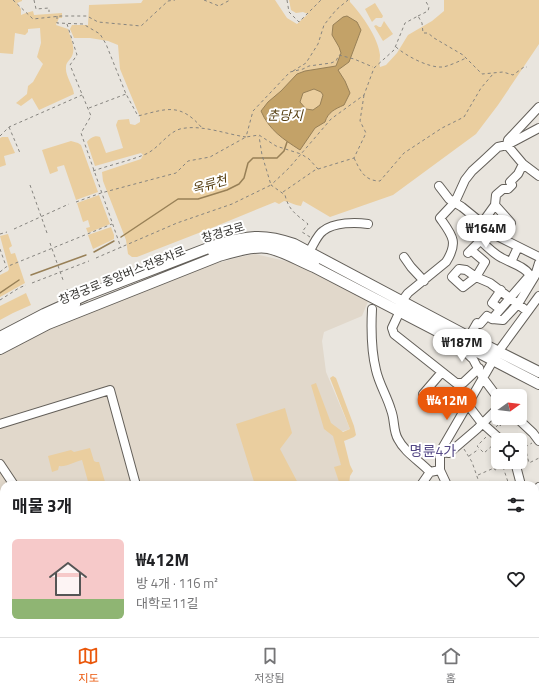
<!DOCTYPE html>
<html lang="ko">
<head>
<meta charset="utf-8">
<style>
  body { margin:0; font-family:"Titillium Web","Noto Sans KR",sans-serif; background:#f2f2f2; color:#202124; height:100vh; display:flex; flex-direction:column; font-size:15px; white-space:nowrap }
  * { box-sizing:border-box; margin:0 }
  p { font-size:13px; color:#757577 }
  .icon { flex:none; width:22px; height:22px; fill:none; stroke:currentColor; stroke-width:2; stroke-linecap:round; stroke-linejoin:round }
  .map { position:relative; flex:1; overflow:hidden }
  .drawer { position:absolute; left:0px; top:481px; width:539px; height:156px; display:flex; flex-direction:column; background:#fff; border-radius:12px 12px 0 0; box-shadow:0 2px 6px #0003 }
  .drawer>* { flex:none }
  .needle { width:26px; rotate:75deg }
  .controls { position:absolute; left:491px; top:389px; display:grid; gap:8px }
  .controls a { display:grid; place-items:center; width:36px; height:36px; border-radius:6px; background:#fff; box-shadow:0 2px 6px #0003; font-size:20px }
  .price { position:absolute; translate:-50% -34px; padding:0 9px; border-radius:14px; background:#fff; color:#222; font-size:13px; line-height:26px; filter:drop-shadow(0 1px 2px #0008) }
  .price::after { content:''; position:absolute; left:50%; top:24px; width:12px; height:9px; margin-left:-6px; background:inherit; clip-path:polygon(0 0,100% 0,50% 100%) }
  .price.current { background:#ea580c; color:#fff }
  ul { padding:0; list-style:none }
  li { display:flex; align-items:center; gap:12px; height:100px; padding:0 12px }
  li+li { border-top:1px solid #e0e0e0 }
  li span { display:grid; place-items:center; flex:none; width:112px; height:80px; border-radius:6px; color:#555 }
  li>.icon { margin-inline-start:auto }
  span .icon { width:48px; height:48px; fill:#fffc; stroke-width:1 }
  li b { font-size:17px }
  h2 { display:flex; justify-content:space-between; align-items:center; height:48px; padding:0 12px; font-size:17px }
  .menu { display:flex; justify-content:space-around; align-items:center; height:56px; border-top:1px solid #e0e0e0; background:#fff; font-size:11px; color:#757577 }
  .menu a { display:grid; justify-items:center; gap:2px }
  .menu .current { color:#ea580c }
  .map>svg:first-child { display:block }
</style>
</head>
<body>
<div class="map">
<svg width="539" height="637" viewBox="0 0 539 637">
  <rect width="100%" height="100%" fill="#e9e5de"/>
  <path fill="#e1d8cb" d="M255 254 290 262 369 299 362 316 324 332 322 341 326 372 350 429 333 434 347 485H4V631L0 632V353L32 334 202 267 240 257Z
    M232 633H366L355 637H237Z"/>
  <path fill="#eace9f" d="M0 0H22V1L17 3 21 9V15L26 13 33 11 34 15 62 13V18H59L56 25 68 29C70 37 76 47 72 56 70 60 66 62 66 67 65 76 73 85 74 94L39 110 32 98 21 106 16 103 27 94 28 86 33 82 43 64 37 57 41 43 40 28 28 29V32L25 35 15 33 13 54 0 53Z
    M143 0H275L287 18 297 24 308 14 303 12 296 13 291 10 289 0H350V2C362 15 378 37 380 55 380 59 379 63 380 67L386 65 397 53 408 35 432 21 444 11V0H539V44L498 105 476 134 393 195 330 217 303 201 301 206C294 205 290 202 284 201L279 204 275 202 214 227 137 257H132L128 254 126 240 103 181 102 172 141 159 143 155 141 153 95 166 87 142C90 138 95 135 100 137L106 153 123 148 116 125 118 120 129 119 130 124 135 125 140 122V117L120 69 118 45 108 41 90 38H74L70 29 72 25H88L89 5 141 3Z
    M375 3 383 16 382 18H376L372 22 365 9Z
    M384 21 393 34 383 41 374 26 376 25 379 27H381Z
    M2 137H8L15 153 4 156 6 165 0 167V138Z
    M71 141 78 143 81 145 98 192 76 200 64 165 57 167 58 171 50 174 42 150Z
    M99 195 110 224 88 233 86 228 90 227 88 220 83 222 77 203Z
    M111 227 114 235V239L93 249 88 235Z
    M8 234 12 246 9 248 11 254 15 253 25 283 0 297V275L8 271 9 269 0 236Z
    M26 293 31 305 13 313 0 320V306Z
    M333 376 336 378 354 426 356 435 354 437 344 441 350 465 353 471 350 476 349 485H340L334 467 341 465 333 436 324 429 311 385 316 383 331 423 343 432 350 429 330 378Z
    M285 408 292 433 280 449 299 485H255L236 424Z
    M90 448 94 461 96 462H99L106 485H89L82 460C74 462 66 467 59 466L58 470 52 472 48 456 71 450 74 452Z"/>
  <path fill="#c3a268" stroke="#988057" fill-rule="evenodd" d="M347 16 357 22 361 30 349 62 338 70 345 81 350 93 344 105C335 109 328 112 325 122L315 128 300 150C283 139 269 130 261 111L268 102 281 91 297 74 305 71 336 66 341 53 339 47 332 35 333 25 343 17ZM314 89 321 92 323 95 320 105 313 110 306 109 300 102 303 93Z"/>
  <g fill="none" stroke-linecap="round" stroke-linejoin="round">
    <path stroke="#988057" stroke-width="1.5" d="M121 237 178 199H198L227 190 239 184 244 178 248 163 253 158H277L284 151 287 142
      M94 252 114 241
      M31 275 86 255
      M0 293 19 280"/>
    <defs>
      <path id="minor" d="M539 107 508 140 507 145 523 164 539 176
        M439 186 449 199 462 207 499 237 539 257
        M495 205 511 223
        M482 223 495 205 496 195 503 189H508L512 185 510 182 518 174 523 164
        M480 240C487 247 494 254 502 258 511 263 524 266 530 275L535 276 539 263
        M471 250 485 262 476 277 490 283 527 311
        M212 252C232 244 258 238 279 244 291 248 304 255 316 261
        M309 252C313 246 317 235 323 231 334 222 356 222 368 224
        M468 253 491 230
        M404 257 411 267 424 281
        M511 262 518 247
        M459 269 466 270 476 277 463 287 452 277Z
        M402 301 408 293 446 262C459 242 452 235 440 218L455 202 465 180 472 171 483 161 498 147 507 145 539 128
        M372 309C371 329 371 350 376 370 379 384 387 396 391 410 395 420 393 431 398 439 405 453 420 461 430 472L440 470
        M500 309 492 303 501 290
        M400 311 392 328 394 334 456 383H463L479 368
        M492 319 503 320 518 304 535 276
        M469 337 477 323 480 324 487 316 492 319 530 275
        M0 343 76 304
        M456 343 473 359 483 378 498 398
        M423 394 442 372
        M468 405 481 422 501 440
        M517 418 533 433 539 441
        M0 424 110 390 136 485
        M440 452 449 453 477 429 498 408
        M515 462 521 485
        M0 464 14 485
        M421 485 430 472
        M447 485 440 470V452L498 352 539 296
        M535 498 538 497 537 489 539 487
        M535 498 539 508
        M535 619 539 618
        M112 633 116 637
        M223 633 227 637
        M445 633 446 637
        M530 633 531 637
        M128 636 137 637
        M160 637V633
        M181 637 182 633
        M494 637 503 633"/>
      <path id="major" d="M0 337 44 314 86 295 216 245C247 236 263 233 294 244L469 337 539 372
        M0 349 48 324 219 256C233 252 252 246 268 248 283 251 299 261 314 267L539 384
        M535 585 539 583
        M398 637 409 633"/>
    </defs>
    <use href="#minor" stroke="#635f59" stroke-width="10"/>
    <use href="#major" stroke="#635f59" stroke-width="12"/>
    <path stroke="#86847f" stroke-width="1" stroke-dasharray="3 3" stroke-linecap="butt" d="M13 0 33 19 61 16H87L98 22 141 26 168 1 175 0
      M34 0 36 9 49 8V12
      M204 0 219 6 230 0
      M287 0 289 12 299 22 321 0
      M57 16V23L83 24 100 34 106 44 126 94 138 116C166 109 180 102 202 128
      M418 16 428 11 429 7 425 0
      M67 24 77 55 70 65 91 116 81 133 121 248
      M396 47C406 56 429 68 442 67 447 67 462 60 466 58
      M293 71 306 63 318 44 324 25 336 10 348 0
      M89 108 126 94
      M9 127 20 153
      M0 136 9 127 82 95
      M354 158C360 170 364 181 380 181L404 153 442 128 464 117 481 88 493 74
      M93 171C110 165 129 161 146 154 159 148 167 133 180 129 201 124 225 134 246 137L253 111 290 72 303 69 309 66 331 63 336 61 339 55 354 59 373 67
      M30 185 47 233
      M283 192 315 170 354 158 366 133 360 121 364 95
      M76 202 101 193 176 173 188 161 210 157 246 137 259 135 276 146 301 154 331 119 364 95 374 68 394 50 405 23 418 16 422 23 423 33H428L434 38 463 55 482 74 503 72 513 75 524 67H527
      M14 229 69 204
      M0 234 7 232
      M310 237 302 232 308 224C296 214 289 211 285 195L271 185 289 168 301 154 309 159 318 169
      M50 243 63 280
      M0 249 6 266
      M96 258 177 223 232 204 271 185 262 155 259 136
      M0 272 6 267 112 224
      M32 283 89 261
      M67 289 69 295
      M0 300 19 288 26 285
      M496 427 499 424 500 426 508 418
      M486 437 477 446 484 453 494 444
      M492 446 498 452
      M525 447 529 463 539 458
      M464 449 472 462 480 485
      M520 450 532 443
      M469 456 479 449
      M503 467 509 485H508
      M478 475 494 468 495 470 509 464
      M481 484 491 481 492 485"/>
    <use href="#minor" stroke="#fff" stroke-width="8"/>
    <use href="#major" stroke="#fff" stroke-width="10"/>
  </g>
  <g text-anchor="middle" dominant-baseline="central" stroke-width="4" stroke-linejoin="round" paint-order="stroke">
    <g font-size="12" fill="#32312e" stroke="#fff">
      <text transform="translate(223 232) rotate(-16)">창경궁로</text>
      <text transform="translate(122 275) rotate(-22)">창경궁로 중앙버스전용차로</text>
    </g>
    <g font-size="13" font-style="italic" fill="#563e10" stroke="#fff">
      <text x="285" y="115">춘당지</text>
      <text transform="translate(209 184) rotate(-16)">옥류천</text>
    </g>
    <g font-size="14" fill="#554987" stroke="#fff">
      <text x="433" y="450">명륜4가</text>
    </g>
  </g>
</svg>
<div class="controls">
<a><svg class="needle" viewBox="-14 -14 28 28"><path d="M0-13l5 13h-10z" fill="#e53935"/><path d="M0 13l5-13h-10z" fill="#757577"/></svg></a>
<a><svg class="icon" aria-label="locate" viewBox="0 0 24 24"><circle cx="12" cy="12" r="6"/><path d="M12 2v4M12 18v4M2 12h4M18 12h4"/></svg></a>
</div>
<b class="price" style="left:486px;top:249px">₩164M</b>
<b class="price" style="left:462px;top:363px">₩187M</b>
<b class="price current" style="left:447px;top:421px">₩412M</b>
<section class="drawer">
<h2>매물 3개<svg class="icon" aria-label="filters" viewBox="0 0 24 24"><path d="M4 7h16M4 17h16"/><circle cx="9" cy="7" r="2"/><circle cx="15" cy="17" r="2"/></svg></h2>
<ul>
<li><span style="background:linear-gradient(#f6c9c9 75%,#8fb573 0)"><svg class="icon" aria-label="home" viewBox="0 0 24 24"><path d="M3 11l9-7 9 7M6 9v11h12V9"/></svg></span><div><b>₩412M</b><p>방 4개 · 116 m²</p><p>대학로11길</p></div><svg class="icon" aria-label="heart" viewBox="0 0 24 24"><path d="M12 20l-8-8c-3-5 5-10 8-4 3-6 11-1 8 4z"/></svg></li>
</ul>
</section>
</div>
<nav class="menu">
<a class="current"><svg class="icon" aria-label="map" viewBox="0 0 24 24"><path d="M3 6l6-2 6 2 6-2v14l-6 2-6-2-6 2zM9 4v14M15 6v14"/></svg>지도</a>
<a><svg class="icon" aria-label="saved" viewBox="0 0 24 24"><path d="M7 4h10v16l-5-4-5 4z"/></svg>저장됨</a>
<a><svg class="icon" aria-label="home" viewBox="0 0 24 24"><path d="M3 11l9-7 9 7M6 9v11h12V9"/></svg>홈</a>
</nav>
</body>
</html>
